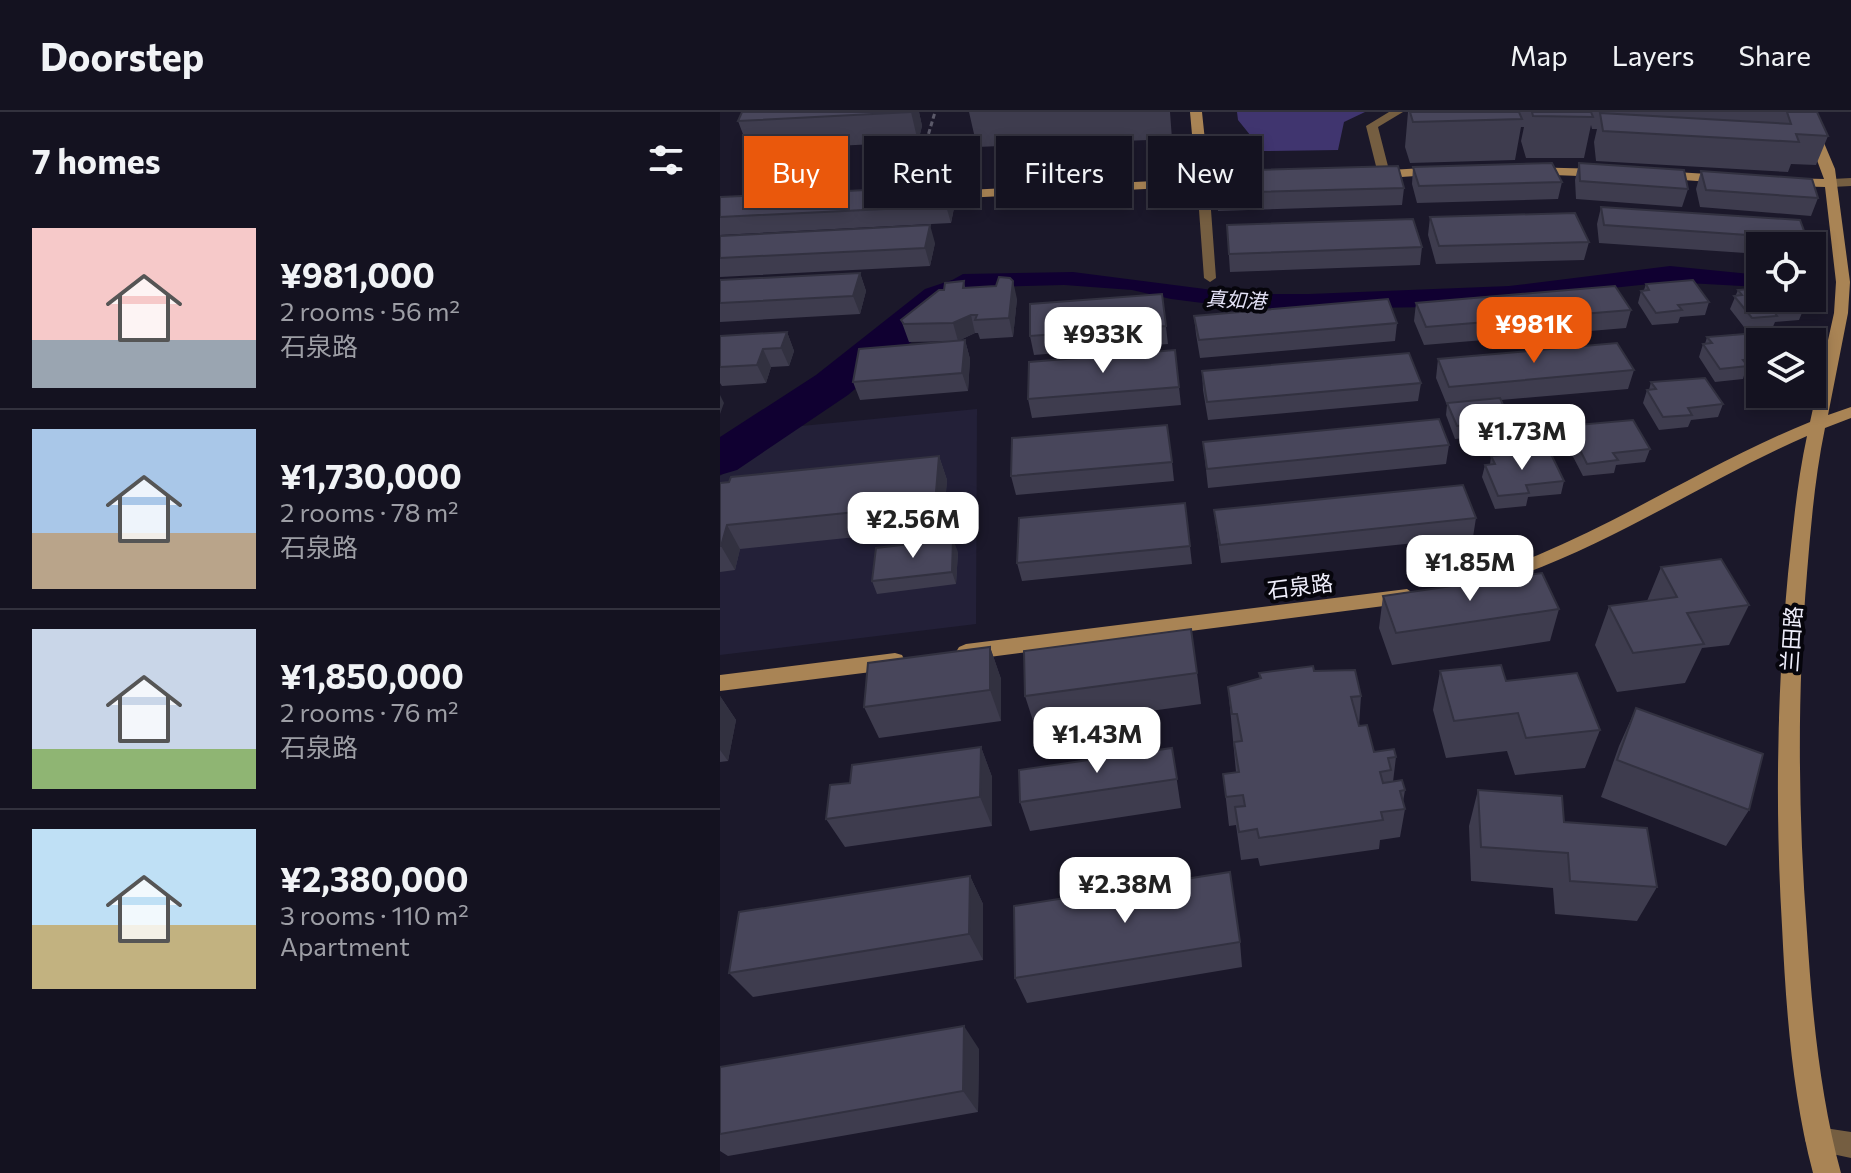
<!DOCTYPE html>
<html lang="en">
<head>
<meta charset="utf-8">
<style>
  body { margin:0; font-family:Commissioner,"Noto Sans SC",sans-serif; background:#21202d; color:#f1f3f6; height:100vh; display:flex; flex-direction:column; font-size:30px; white-space:nowrap }
  * { box-sizing:border-box; margin:0 }
  p { font-size:26px; color:#9d9ea5 }
  .icon { flex:none; width:44px; height:44px; fill:none; stroke:currentColor; stroke-width:2; stroke-linecap:round; stroke-linejoin:round }
  .map { position:relative; flex:1; overflow:hidden }
  .details { display:flex; flex-direction:column; background:#141220; width:720px }
  .details>* { flex:none }
  .guide { position:absolute; left:24px; top:24px; width:760px; height:72px; display:flex; gap:16px }
  .buttons { position:absolute; left:1026px; top:120px; display:grid; gap:16px }
  .buttons a { display:grid; place-items:center; width:80px; height:80px; border-radius:0px; background:#141220; box-shadow:0 4px 12px #0003,0 0 0 2px #33323e; font-size:40px }
  .price { position:absolute; translate:-50% -68px; padding:0 18px; border-radius:16px; background:#fff; color:#222; font-size:26px; line-height:52px; filter:drop-shadow(0 2px 4px #0008) }
  .price::after { content:''; position:absolute; left:50%; top:48px; width:24px; height:18px; margin-left:-12px; background:inherit; clip-path:polygon(0 0,100% 0,50% 100%) }
  .price.current { background:#ea580c; color:#fff }
  ul { padding:0; list-style:none }
  li { display:flex; align-items:center; gap:24px; height:200px; padding:0 32px }
  li+li { border-top:2px solid #33323e }
  li span { display:grid; place-items:center; flex:none; width:224px; height:160px; border-radius:0px; color:#555 }
  li>.icon { margin-inline-start:auto }
  span .icon { width:96px; height:96px; fill:#fffc; stroke-width:1 }
  li b { font-size:34px }
  h2 { display:flex; justify-content:space-between; align-items:center; height:96px; padding:0 32px; font-size:34px }
  .chip { padding:0 28px; border-radius:0px; background:#141220; box-shadow:0 4px 12px #0003,0 0 0 2px #33323e; font-size:28px; line-height:72px }
  .chip.current { background:#ea580c; color:#fff }
  header { display:flex; align-items:center; gap:48px; box-sizing:border-box; height:112px; padding:0 40px; background:#141220; border-bottom:2px solid #33323e }
  header strong { font-size:38px }
  nav { display:flex; gap:44px; margin-inline-start:auto; font-size:28px }
  main { display:flex; flex:1; min-height:0 }
  .map>svg:first-child { display:block }
</style>
</head>
<body>
<header>
<strong>Doorstep</strong>
<nav><a>Map</a><a>Layers</a><a>Share</a></nav>
</header>
<main>
<section class="details">
<h2>7 homes<svg class="icon" aria-label="filters" viewBox="0 0 24 24"><path d="M4 7h16M4 17h16"/><circle cx="9" cy="7" r="2"/><circle cx="15" cy="17" r="2"/></svg></h2>
<ul>
<li><span style="background:linear-gradient(#f6c9c9 70%,#9aa5b1 0)"><svg class="icon" aria-label="home" viewBox="0 0 24 24"><path d="M3 11l9-7 9 7M6 9v11h12V9"/></svg></span><div><b>¥981,000</b><p>2 rooms · 56 m²</p><p>石泉路</p></div></li>
<li><span style="background:linear-gradient(#a9c7e8 65%,#b9a48a 0)"><svg class="icon" aria-label="home" viewBox="0 0 24 24"><path d="M3 11l9-7 9 7M6 9v11h12V9"/></svg></span><div><b>¥1,730,000</b><p>2 rooms · 78 m²</p><p>石泉路</p></div></li>
<li><span style="background:linear-gradient(#c9d6e8 75%,#8fb573 0)"><svg class="icon" aria-label="home" viewBox="0 0 24 24"><path d="M3 11l9-7 9 7M6 9v11h12V9"/></svg></span><div><b>¥1,850,000</b><p>2 rooms · 76 m²</p><p>石泉路</p></div></li>
<li><span style="background:linear-gradient(#bfe0f5 60%,#c2b280 0)"><svg class="icon" aria-label="home" viewBox="0 0 24 24"><path d="M3 11l9-7 9 7M6 9v11h12V9"/></svg></span><div><b>¥2,380,000</b><p>3 rooms · 110 m²</p><p>Apartment</p></div></li>
</ul>
</section>
<div class="map">
<svg width="1131" height="1061" viewBox="0 0 1131 1061">
  <rect width="100%" height="100%" fill="#1b182a"/>
  <path fill="#232038" d="M257 297 256 512 0 543V364L71 315Z"/>
  <path fill="#40356f" d="M517 0H645L624 10 618 38 543 39 518 8Z"/>
  <path fill="#100031" d="M950 154 1040 163V175L949 170 713 195 581 197 514 195 451 187 412 178 344 173 272 175 185 213 0 357V346L115 257 171 207 209 181 243 162 353 160 524 182H589L789 174Z"/>
  <g fill="none" stroke-linecap="round" stroke-linejoin="round">
    <path fill="#100031" fill-rule="evenodd" d="M232 168 246 171 252 180 246 189 233 195 128 283 17 358 0 363V325L96 263 205 177Z"/>
    <path stroke="#5b5969" stroke-width="3" stroke-dasharray="5 3" stroke-linecap="butt" d="M195 68 215 0"/>
    <path fill="#755e41" fill-rule="evenodd" d="M483 68 489 71 496 166 490 170 484 166 477 71Z
      M1098 1015 1131 1020V1046L1089 1037 1085 1028 1089 1019Z"/>
    <path fill="#755e41" fill-rule="evenodd" d="M669 0H683L658 15 670 62 664 66 658 62 646 14Z
      M1131 66V74L1112 75 1106 71 1112 67Z"/>
    <path fill="#a98455" fill-rule="evenodd" d="M470 0H482L489 67 521 65 525 66V72L205 88 199 84 205 80 476 67Z
      M1079 0H1091L1115 57 1130 170 1128 201 1108 303 1131 295V306L1105 316C1095 364 1091 412 1087 461 1077 583 1078 699 1087 820 1092 900 1100 984 1121 1061H1093C1072 982 1066 896 1062 814 1055 696 1057 580 1068 462 1073 416 1077 370 1087 324 967 376 860 456 730 483L720 476 723 471C755 461 787 456 818 443 911 404 996 348 1090 310L1114 201 1116 170 1105 75 1068 74 1062 70 1068 66 1104 67Z
      M720 55 724 56V62L653 67 647 63 653 59Z
      M804 55 884 57 890 61 884 65 808 62 804 61Z
      M940 59 1004 63 1010 67 1004 71 936 66 934 63Z
      M687 477 697 484 687 491 246 548 239 545 236 540 239 535 246 532Z
      M175 541 182 543 185 549 182 555 175 557 0 579V563Z"/>
  </g>
  <path fill="#3e3c4e" d="M22 0H199L202 14 198 30 29 38 18 9Z
    M249 0H450L452 27 257 35Z
    M688 0H1097L1108 24 1096 53 1071 52 1068 60 876 49 874 30 877 17H872L871 13 864 46H806L801 29 804 15H801L795 48 690 51 685 35Z
    M859 51 968 77 962 95 856 87 855 68Z
    M693 55 842 70 838 87 697 91 692 72Z
    M496 59 684 76 682 93 498 99Z
    M981 59 1098 86 1091 104 980 95 976 77Z
    M0 85 235 91 231 111 0 123Z
    M881 95 1087 127 1084 134H1040V142L879 131 877 112Z
    M710 105 869 130 864 148 716 152 708 123Z
    M507 113 702 135 700 153 510 160Z
    M0 124 215 131 210 154 0 165Z
    M140 161 146 179 140 202 0 210V168Z
    M244 169 245 176 297 187 293 225 260 227 258 221H255L238 229 245 228 250 247 248 279 140 288 133 270 238 229 189 230 181 208 224 178Z
    M926 172 989 190 985 203 960 205 958 211 932 213 918 191 921 179 924 178Z
    M1018 178 1084 196 1079 208 1055 210 1052 217 1027 219 1010 197Z
    M442 182 448 232 314 243 310 224Z
    M696 191 911 198 906 216 704 233 694 209Z
    M474 204 677 211 675 229 480 246 476 222Z
    M67 220 74 239 69 254 51 255 46 271 2 274 0 271V224Z
    M987 225 1040 230V259L1025 260 1023 267 995 270 979 245 983 232H985Z
    M718 247 914 258 908 277 781 288 790 309 788 322 735 327 726 303 727 293 716 266Z
    M482 259 701 271 698 289 488 308 483 278Z
    M931 270 1003 292 998 305 971 308 968 315 939 318 923 291 927 278H929Z
    M459 275 461 293 312 306 308 287Z
    M857 313 930 337 925 350 896 353 894 361 863 364 848 335 852 322 855 321Z
    M483 330 729 333 726 352 488 376Z
    M219 344 227 368 223 416 20 437 15 458 0 460V371Z
    M771 344 844 369 841 382 808 385 806 394 775 397 762 365 765 353 770 352Z
    M452 350 454 369 296 383 291 364Z
    M465 391 472 452 302 469 297 451Z
    M494 398 756 406 753 425 501 451Z
    M238 440 236 472 157 482 152 469Z
    M941 455 1029 493 1009 533 982 536 965 571 897 580 875 533 889 494 927 489Z
    M663 484 839 497 830 529 672 553 659 516Z
    M270 535 281 567V609L159 626 144 595Z
    M594 559 641 584 639 614 654 640 676 645 673 670 685 678 683 690 685 697 680 725 660 728 659 737 540 754 538 746 521 748 516 713 509 714 503 662 516 660 508 575 540 567 539 561Z
    M720 559 786 569 880 618 865 656 795 663 787 639 726 646 713 598Z
    M477 561 481 592 315 615 305 584Z
    M0 584 16 608 8 649 0 650Z
    M916 596 1029 698 1006 734 881 685 899 634Z
    M261 635 272 665V714L125 735 106 707 130 671Z
    M452 636 461 696 310 719 300 690Z
    M758 678 844 710 937 775 917 809 835 802 833 776 751 769 749 714Z
    M250 764 263 792V848L33 885 9 861Z
    M520 830 522 855 307 891 295 866Z
    M259 937 258 1000 8 1044 0 1039V955Z"/>
  <path fill="#323140" d="M191 0H199L202 14 198 30Z
    M230 74 235 91 231 111 226 94Z
    M210 113 215 131 210 154 205 136Z
    M140 161 146 179 140 202 133 184Z
    M293 169 297 187 293 225 289 206Z
    M251 203 255 221 238 229 233 211Z
    M67 220 74 239 69 254 61 236Z
    M245 228 250 247 248 279 242 261Z
    M43 237 51 255 46 271 37 253Z
    M0 283 4 291 0 302Z
    M219 344 227 368 223 416 215 392Z
    M7 413 20 437 15 458 1 434Z
    M233 427 238 440 236 472 232 460Z
    M270 535 281 567V609L270 578Z
    M0 584 16 608 8 649 0 638Z
    M261 635 272 665V714L260 685Z
    M250 764 263 792V848L249 822Z
    M244 914 259 937 258 1000 243 979Z"/>
  <path fill="#48465b" stroke="#323140" stroke-width="2" d="M22 0H191L18 9Z
    M690 0H799L802 7 693 10Z
    M812 0H871L873 5 813 4Z
    M1067 0H1097L1108 24 1076 22 1079 30 883 19 880 1 1071 12Z
    M832 51 842 70 699 74 693 55Z
    M859 51 964 58 968 77 860 69Z
    M678 54 684 76 497 81 496 59Z
    M981 59 1092 67 1098 86 986 78Z
    M230 74 226 94 0 105V85Z
    M881 95 1080 108 1087 127 884 113Z
    M855 101 869 130 719 134 710 105Z
    M693 107 702 135 509 142 507 113Z
    M210 113 205 136 0 146V124Z
    M140 161 133 184 0 191V168Z
    M279 165 290 166 293 169 289 206 255 208 257 203H251L233 211 184 212 181 208 219 178H224L225 171 244 169 243 176 276 174Z
    M973 168 989 190 958 193 962 198 936 201 921 179 929 178 926 172Z
    M895 174 911 198 706 215 696 191Z
    M1040 176V186H1076L1084 196 1053 198 1057 204 1032 206 1014 184 1022 183 1018 178Z
    M442 182 446 214 310 224V192Z
    M668 187 677 211 479 228 474 204Z
    M67 220 61 236 43 237 37 253 0 255V224Z
    M1037 221 1045 230H1040V246L1023 248 1028 254 1000 257 983 232 992 231 987 225Z
    M245 228 242 261 133 270 139 237Z
    M897 231 914 258 729 275 718 247Z
    M455 238 459 275 308 287 309 250Z
    M689 241 701 271 487 290 482 259Z
    M985 266 1003 292 968 296 972 303 943 305 927 278 936 277 931 270Z
    M780 286 790 309 737 314 727 291Z
    M719 307 729 333 487 357 483 330Z
    M913 308 930 337 893 341 898 348 867 352 852 322 861 321 857 313Z
    M447 313 452 350 291 364 292 326Z
    M829 338 844 369 806 373 809 381 778 384 765 353 775 352 771 344Z
    M219 344 215 392 7 413 1 434H0V371L9 370 11 365Z
    M743 373 756 406 500 433 494 398Z
    M465 391 470 434 297 451 299 406Z
    M233 427 232 460 152 469 156 436Z
    M1001 447 1029 493 967 501 984 532 913 541 889 494 957 485 941 455Z
    M822 461 839 497 676 521 663 484Z
    M471 517 477 561 305 584 304 539Z
    M270 535V578L144 595 148 551Z
    M781 553 786 569 857 561 880 618 806 626 798 601 734 609 720 559Z
    M593 554 594 559 635 558 641 584 631 585 639 614 647 613 654 640 674 637 676 645 668 646 671 658 660 660 663 671 682 668 685 678 680 679 685 697 661 700 663 708 539 726 537 717 519 720 515 695 525 694 523 683 506 685 503 662 519 660 514 630 522 629 517 602H512L508 575 541 566 539 561Z
    M916 596 1043 642 1029 698 897 648Z
    M261 635 260 685 106 707 110 673 130 671 132 653Z
    M452 636 457 667 300 690 299 658Z
    M758 678 842 684 844 710 927 716 937 775 850 769 848 741 761 735Z
    M510 760 520 830 295 866 294 794Z
    M250 764 249 822 9 861 19 800Z
    M244 914 243 979 0 1022V955Z"/>
  <g text-anchor="middle" dominant-baseline="central" stroke-width="8" stroke-linejoin="round" paint-order="stroke">
    <g font-size="20" font-style="italic" fill="#e3e1f6" stroke="#06050c">
      <text transform="translate(516 187) rotate(3)">真如港</text>
    </g>
    <g font-size="22" fill="#efeefb" stroke="#06050c">
      <text transform="translate(580 474) rotate(-7)">石泉路</text>
      <text transform="translate(1071 527) rotate(-86)">兰田路</text>
    </g>
  </g>
</svg>
<div class="buttons">
<a><svg class="icon" aria-label="locate" viewBox="0 0 24 24"><circle cx="12" cy="12" r="6"/><path d="M12 2v4M12 18v4M2 12h4M18 12h4"/></svg></a>
<a><svg class="icon" aria-label="layers" viewBox="0 0 24 24"><path d="M12 4l9 5-9 5-9-5zM3 14l9 5 9-5"/></svg></a>
</div>
<b class="price current" style="left:814px;top:253px">¥981K</b>
<b class="price" style="left:383px;top:263px">¥933K</b>
<b class="price" style="left:802px;top:360px">¥1.73M</b>
<b class="price" style="left:193px;top:448px">¥2.56M</b>
<b class="price" style="left:750px;top:491px">¥1.85M</b>
<b class="price" style="left:377px;top:663px">¥1.43M</b>
<b class="price" style="left:405px;top:813px">¥2.38M</b>
<div class="guide">
<a class="chip current">Buy</a>
<a class="chip">Rent</a>
<a class="chip">Filters</a>
<a class="chip">New</a>
</div>
</div>
</main>
</body>
</html>
